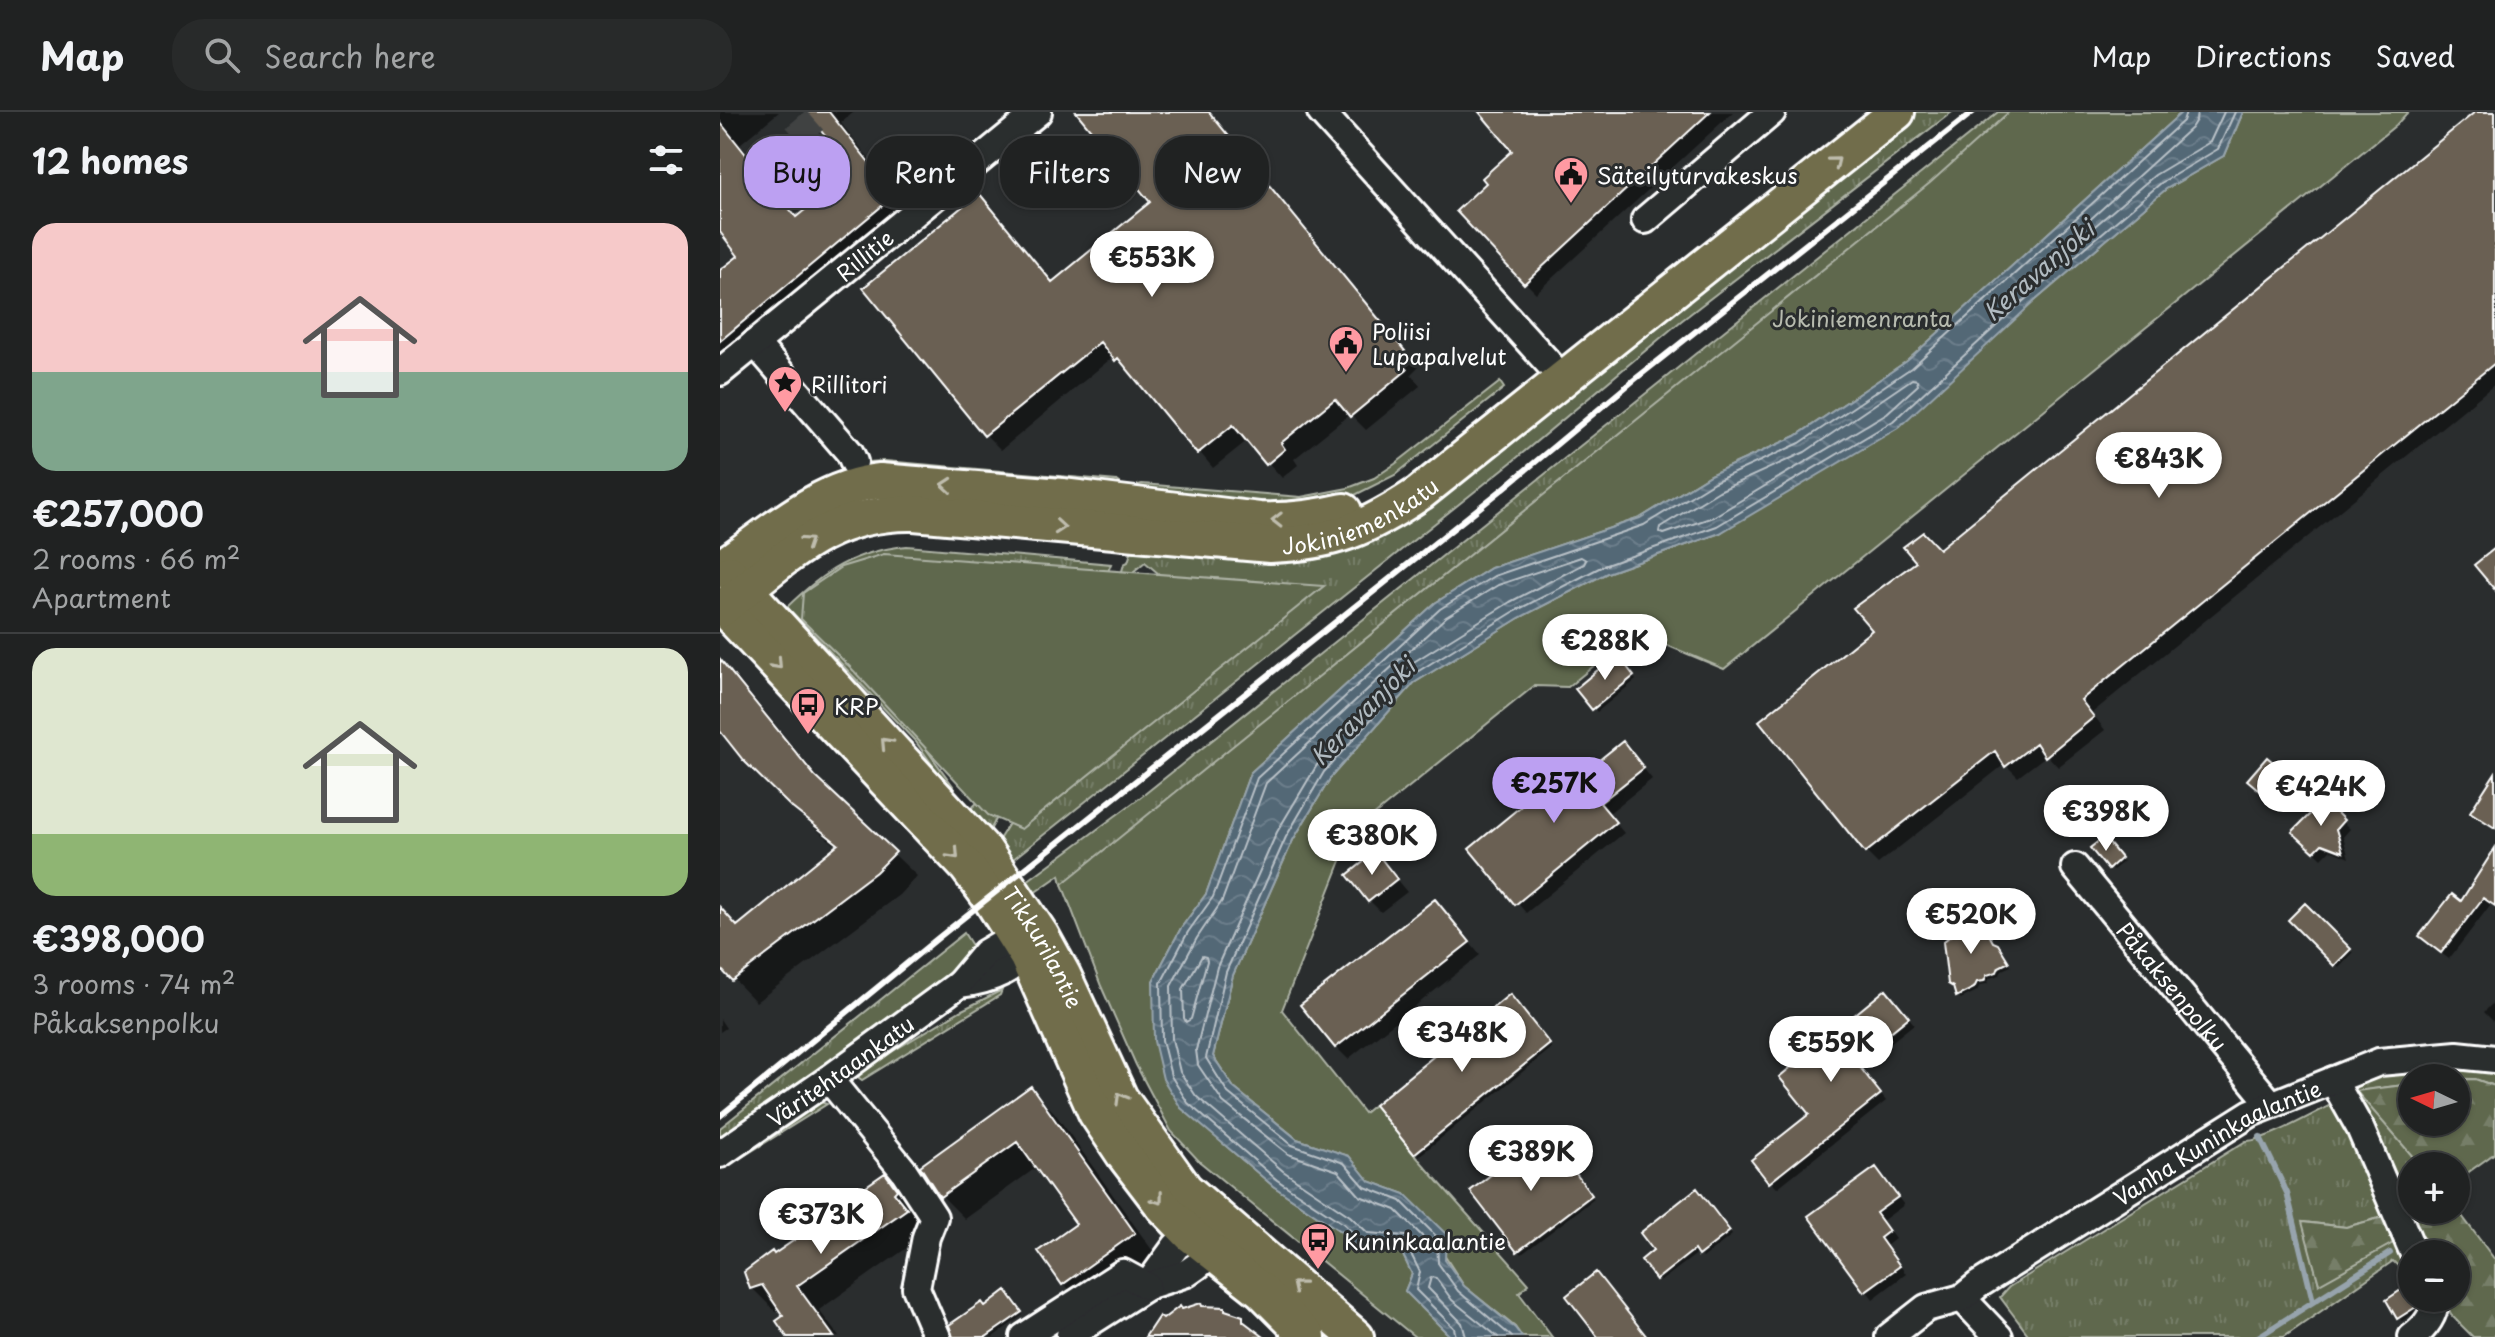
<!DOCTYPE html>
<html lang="en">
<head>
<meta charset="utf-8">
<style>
  body { margin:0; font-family:"Playpen Sans",sans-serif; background:#282a2a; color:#f1f3f6; height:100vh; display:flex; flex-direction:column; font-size:30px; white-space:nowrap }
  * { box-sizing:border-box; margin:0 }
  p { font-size:26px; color:#a2a4a5 }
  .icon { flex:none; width:44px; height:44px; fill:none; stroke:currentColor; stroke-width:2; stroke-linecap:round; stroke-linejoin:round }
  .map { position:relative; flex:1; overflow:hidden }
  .sheet { display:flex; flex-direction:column; background:#202222; width:720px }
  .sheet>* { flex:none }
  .hud { position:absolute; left:24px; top:24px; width:760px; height:72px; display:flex; gap:16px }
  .needle { width:52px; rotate:275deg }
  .tools { position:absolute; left:1678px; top:952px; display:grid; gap:16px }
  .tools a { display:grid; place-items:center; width:72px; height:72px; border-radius:50%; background:#202222; box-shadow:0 2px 6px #0004,0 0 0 2px #3d3f40; font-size:40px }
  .price { position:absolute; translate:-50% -68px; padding:0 18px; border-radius:28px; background:#fff; color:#222; font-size:26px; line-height:52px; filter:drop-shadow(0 2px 4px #0008) }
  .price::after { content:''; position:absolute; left:50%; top:48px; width:24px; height:18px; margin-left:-12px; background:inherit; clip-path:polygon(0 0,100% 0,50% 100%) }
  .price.selected { background:#bca0f2; color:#111 }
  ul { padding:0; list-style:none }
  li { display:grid; align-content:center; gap:16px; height:424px; padding:0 32px }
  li+li { border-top:2px solid #3d3f40 }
  li span { display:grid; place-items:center; height:248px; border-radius:24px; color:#555 }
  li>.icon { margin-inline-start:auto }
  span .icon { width:144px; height:144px; fill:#fffc; stroke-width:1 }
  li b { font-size:34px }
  h2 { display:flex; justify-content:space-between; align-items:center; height:96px; padding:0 32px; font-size:34px }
  .chip { padding:0 28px; border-radius:32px; background:#202222; box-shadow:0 2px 6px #0004,0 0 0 2px #3d3f40; font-size:28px; line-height:72px }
  .chip.selected { background:#bca0f2; color:#111 }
  header { display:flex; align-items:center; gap:48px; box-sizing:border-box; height:112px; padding:0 40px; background:#202222; border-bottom:2px solid #3d3f40 }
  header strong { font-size:38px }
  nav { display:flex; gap:44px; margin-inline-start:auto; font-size:28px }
  .search { width:560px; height:72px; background:#282a2a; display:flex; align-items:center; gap:20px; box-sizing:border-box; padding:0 28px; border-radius:32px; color:#a2a4a5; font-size:30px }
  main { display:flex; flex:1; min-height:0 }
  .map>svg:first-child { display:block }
</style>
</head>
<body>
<header>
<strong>Map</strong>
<div class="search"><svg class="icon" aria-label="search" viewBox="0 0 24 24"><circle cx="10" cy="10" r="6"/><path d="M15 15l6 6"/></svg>Search here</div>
<nav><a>Map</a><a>Directions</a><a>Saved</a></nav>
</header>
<main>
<section class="sheet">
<h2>12 homes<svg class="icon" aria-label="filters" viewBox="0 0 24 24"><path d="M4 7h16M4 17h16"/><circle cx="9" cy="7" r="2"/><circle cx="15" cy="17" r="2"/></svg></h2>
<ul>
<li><span style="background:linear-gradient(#f6c9c9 60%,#7fa58c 0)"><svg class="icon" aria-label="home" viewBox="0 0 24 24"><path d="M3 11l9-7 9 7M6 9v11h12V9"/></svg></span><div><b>€257,000</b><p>2 rooms · 66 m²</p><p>Apartment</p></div></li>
<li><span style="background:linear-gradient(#dfe7d0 75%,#8fb573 0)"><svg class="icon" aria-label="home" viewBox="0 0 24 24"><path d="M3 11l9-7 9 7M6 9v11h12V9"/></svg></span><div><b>€398,000</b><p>3 rooms · 74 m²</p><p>Påkaksenpolku</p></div></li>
</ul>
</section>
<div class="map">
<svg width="1775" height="1225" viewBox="0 0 1775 1225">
  <defs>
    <pattern id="grass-tufts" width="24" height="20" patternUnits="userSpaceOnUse" patternTransform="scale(2)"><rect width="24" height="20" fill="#5e674d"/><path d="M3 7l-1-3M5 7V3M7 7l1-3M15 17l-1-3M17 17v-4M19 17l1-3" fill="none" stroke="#767e68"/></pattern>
    <pattern id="forest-firs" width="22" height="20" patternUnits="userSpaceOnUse" patternTransform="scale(2)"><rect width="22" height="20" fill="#5e674d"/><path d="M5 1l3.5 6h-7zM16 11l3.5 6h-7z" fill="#767e68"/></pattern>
    <pattern id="water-waves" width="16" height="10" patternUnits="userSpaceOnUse" patternTransform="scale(2)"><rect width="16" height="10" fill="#526776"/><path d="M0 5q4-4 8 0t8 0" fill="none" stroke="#6c7e8b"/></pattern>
  </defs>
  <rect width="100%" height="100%" fill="#2a2d2e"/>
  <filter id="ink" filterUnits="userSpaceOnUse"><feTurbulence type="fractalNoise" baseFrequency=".0125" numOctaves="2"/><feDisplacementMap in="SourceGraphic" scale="16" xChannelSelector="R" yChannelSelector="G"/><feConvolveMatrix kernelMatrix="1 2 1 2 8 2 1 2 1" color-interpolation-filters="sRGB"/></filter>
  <g filter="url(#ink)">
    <path fill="url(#grass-tufts)" stroke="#aeb3a6" stroke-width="2" fill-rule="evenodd" d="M1197 0H1232L961 209 793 349 287 752 273 737 295 702 488 504 425 450 408 464 400 466 404 452 408 450 413 434 550 446 828 296Z
      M1278 0H1305L511 655 342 772 340 763 314 781 303 772 421 685Z
      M780 270 784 276 675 363 627 387 577 395 418 382V373L422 372 581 385 628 376 654 366 675 352Z
      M165 349 397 369 400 371V379L154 358 149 350Z
      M187 434 391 452 383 472 199 627 233 674 231 679 196 630 67 495C104 459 134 439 187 434Z
      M271 678 282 697 266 725 246 701Z
      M244 821 255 838C178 911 86 968 0 1029V1016Z
      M282 878 280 883 142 968 139 966 138 960 240 899Z
      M1751 953 1775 961V974L1755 967 1692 966V972L1637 979 1701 1054H1692V1089L1683 1093 1637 991 1636 979 1628 970 1706 954Z
      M97 989 107 992 19 1047 17 1045Z
      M1617 990 1688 1150 1686 1162 1673 1149 1564 1225H1310L1280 1185 1289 1175 1526 1029C1547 1029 1596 1000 1617 990ZM1667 1104 1599 1172 1583 1110 1626 1115Z"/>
    <path fill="url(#forest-firs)" stroke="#aeb3a6" stroke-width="2" d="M1755 967 1775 974V1041L1736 1069V1054H1701L1636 979 1692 972V1010H1736V968Z
      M1692 1089V1098H1736V1096L1775 1148V1225H1753L1732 1204 1723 1186H1736V1142H1701L1683 1093Z
      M1667 1104 1673 1131 1599 1172 1582 1110 1626 1115Z"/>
    <path fill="#5e674d" stroke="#aeb3a6" stroke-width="2" d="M1289 0H1462L1187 249 1076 324 990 363 920 406 771 456 715 491 530 661 486 782 461 816 433 869 462 996 553 1074 620 1119 641 1139 682 1141 692 1162 685 1179 731 1225H695L480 1050 451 1019 416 953 381 874 342 772 1211 70Z
      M1523 0H1688L1676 13 1004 557 915 520 848 575 814 574 632 721 562 898 644 1001 654 993 694 1042 809 1172 799 1181 832 1225H802L795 1215 744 1174 685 1082 649 1069 629 1044 577 1027 514 976 493 944 513 863 573 728 611 665 694 571 799 506 887 461 1000 421 1317 187 1446 77 1505 43Z
      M164 442 604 474 301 717 268 703 130 555 81 507 83 481 121 455Z"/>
    <path fill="url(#water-waves)" stroke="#97a4ad" stroke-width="2" d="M1462 0H1523L1505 43 1446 77 1317 187 1178 316 1000 421 887 461 799 506 694 571 611 665 573 728 513 863 493 944 514 976 577 1027 629 1044 649 1069 685 1082 726 1122 725 1148 744 1174 795 1216 802 1225H731L685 1179 692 1162 682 1141 641 1140 620 1119 553 1074 461 996 443 967 434 929 433 869 461 816 486 782 530 661 715 491 771 456 920 406 990 363 1076 324 1187 249Z"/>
    <path fill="#0007" d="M0 0H59L20 32 78 106 136 60 88 0H134L121 11 197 107 0 272V160L21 145 0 117Z
      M359 0H490L698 255 691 262 700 274 646 318 630 302 574 347 578 353 562 366 528 328 493 356 413 261 412 262 394 244 281 338 266 323 146 176 259 84 334 172 433 90Z
      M768 0H1013L816 181 805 170 769 71 795 39Z
      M1758 0H1775V272L1372 601 1385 618 1338 655 1327 643 1298 665 1285 652 1158 752 1146 740 1155 518 1220 439Z
      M897 545 916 568 877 600 857 577Z
      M0 548 16 564 113 684 197 764 179 783 36 890 0 853V798L17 816 118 735 97 718 48 670 0 618Z
      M912 642 932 667 888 702 904 721 806 801 752 737Z
      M1563 662 1571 669 1554 689 1538 675Z
      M1604 691 1630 717 1623 725 1629 746 1610 738 1602 746 1575 720Z
      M1384 728 1403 750 1392 759 1373 736Z
      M1775 740V795L1771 792 1729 847 1709 832 1742 792Z
      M655 742 687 780 661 800 649 788Z
      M715 789 760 843 628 947 616 935Z
      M1585 794 1633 841 1619 856 1571 808Z
      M1257 803 1274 833 1281 837 1291 854 1282 858 1280 863 1270 866 1267 872 1260 873 1257 879 1241 887 1238 884Z
      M1172 885 1194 912 1139 956 1166 989 1057 1076 1051 1070 1091 1002Z
      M793 888 832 936 699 1044 657 993Z
      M1775 889V911L1764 900Z
      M0 907 6 916 0 920Z
      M310 977 334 1000 437 1145 367 1195 344 1172 321 1140 359 1113 317 1055 245 1107 222 1084Z
      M828 1027 874 1087 802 1142 753 1079Z
      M1156 1057 1184 1093 1162 1109 1175 1127 1166 1134 1186 1162 1153 1187 1091 1105Z
      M165 1064 188 1087 199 1102 196 1105 208 1121 99 1198 119 1225H68L66 1204 61 1198 56 1200 32 1176 55 1144 144 1082Z
      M980 1082 1012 1123 983 1146 978 1141 941 1169 938 1166 936 1139Z
      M1687 1182 1698 1199 1682 1209 1679 1206Z
      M289 1184 303 1203 273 1225H234L265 1197Z"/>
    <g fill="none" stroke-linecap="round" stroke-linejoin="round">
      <path stroke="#bac2c8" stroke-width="2" d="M1477 0 1476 8 1471 16 1364 113V119H1369L1435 63 1490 30 1504 0
        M1192 267 1197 268 1198 273 1167 301 993 405 944 422 939 420 940 415 999 379 1085 340Z
        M861 445 866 448 864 452 790 490 684 556 597 653 557 720 497 855 476 938 478 953 503 990 568 1042 618 1059 640 1084 676 1098 707 1129V1137L703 1139 695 1129 686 1124 648 1121 630 1104 563 1059 476 984 460 960 452 927 451 874 477 826 502 789 546 671 726 505 778 473Z
        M482 844 486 845 487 849 471 907 466 910 464 906 463 877Z
        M736 1225 734 1216 696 1178 700 1160 688 1136 671 1132 643 1131 624 1112 557 1068 468 991 451 964 442 928 441 871 468 820 493 785 537 666 720 497 774 464 924 413 994 370 1080 331 1191 256 1463 9 1466 0
        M746 1225 742 1211 708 1176 711 1165 716 1166 732 1188 778 1225
        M792 1225 738 1179 718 1151 717 1125 681 1089 645 1075 624 1051 572 1033 508 981 486 946 506 860 566 725 604 660 689 565 795 499 883 454 997 414 1173 309 1312 181 1441 71 1498 37 1515 0"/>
      <path stroke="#97a4ad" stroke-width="6" d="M1540 1025 1567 1081 1593 1189
        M1538 1225 1670 1141"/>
    </g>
    <path fill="#6b6052" stroke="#fff" stroke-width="2" d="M86 0H109L175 83 0 229V158L18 144 0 120V10L76 105 133 59Z
      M356 0H489L685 239 677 246 687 258 630 305 615 287 561 331 565 337 546 353 513 313 477 342 398 246 395 249 380 230 264 324 143 176 259 81 332 170 430 90Z
      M759 0H990L804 172 736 99 766 71 762 66 792 39Z
      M1755 0H1775V251L1361 588 1374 605 1325 645 1316 631 1285 655 1275 639 1145 741 1039 609 1152 518 1133 496 1196 450 1183 435 1203 420 1219 437Z
      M1775 436V478L1754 453Z
      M897 542 914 564 872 598 855 577Z
      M0 547 95 664 176 740 156 760 12 869 0 856V795L17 814 118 732 71 695 23 648 0 619Z
      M903 629 924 656 880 691 896 710 795 793 749 737 850 654 858 665Z
      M1547 645 1565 660 1545 683 1527 668Z
      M1775 661V716L1750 700Z
      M1604 688 1624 708 1616 717 1623 740 1602 732 1594 740 1572 720Z
      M1384 725 1401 746 1388 758 1370 736Z
      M1775 736V794L1763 786 1721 841 1699 824 1732 782 1741 789Z
      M656 740 677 767 648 790 627 763Z
      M715 787 750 830 615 936 580 893Z
      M1585 791 1631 837 1614 854 1568 808Z
      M1257 801 1273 830 1278 832 1289 850 1279 855 1277 860 1267 863 1264 869 1257 870 1254 876 1236 885 1233 875 1228 872 1223 830Z
      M1166 877 1189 905 1135 949 1161 982 1049 1071 1031 1048 1089 1002 1059 965Z
      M790 882 830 932 694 1042 654 993Z
      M311 974 415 1121 342 1173 318 1139 356 1112 297 1030 220 1085 200 1054Z
      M825 1021 872 1083 797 1140 750 1079Z
      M1156 1055 1178 1085 1156 1101 1169 1119 1160 1126 1180 1154 1144 1180 1088 1104Z
      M165 1061 177 1078 174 1081 187 1097 77 1174 114 1225H67L56 1209 63 1204 42 1173 30 1177 24 1160 52 1139 54 1142 141 1082 139 1079Z
      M977 1076 1010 1119 978 1144 974 1138 936 1168 921 1148 933 1138 920 1121Z
      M876 1160 927 1225H878L846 1184Z
      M1684 1176 1696 1195 1677 1207 1666 1188Z
      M286 1178 302 1200 266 1225H233L229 1213 262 1190 265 1194Z
      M481 1191 482 1194 505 1195V1198L523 1204V1209L544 1225H425L439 1204 443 1207 460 1194 462 1197Z"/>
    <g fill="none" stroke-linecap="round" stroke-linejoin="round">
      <path stroke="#3f4243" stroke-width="26" stroke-dasharray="26 13" stroke-linecap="butt" d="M75 25 104 0"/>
      <defs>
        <g id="minor">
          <path d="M601 0 843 267"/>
          <path d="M925 108 1052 0"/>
          <path d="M35 231 130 341 134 350"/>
          <path id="s1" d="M0 260 318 0"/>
          <path id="s2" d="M1355 755 1551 992"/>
          <path d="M239 872C270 869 300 856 317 830"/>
          <path d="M109 967 184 1059 214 1105 206 1125 196 1176 217 1225"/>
          <path d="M1613 968 1640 1016 1694 1142"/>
          <path id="s3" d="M0 1042 109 967 239 872 265 841 294 824 310 823"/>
          <path d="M427 1174 456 1134 486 1115"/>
          <path d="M1242 1186 1279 1225"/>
          <path d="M350 1223 427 1174 467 1161 477 1154 493 1141 496 1124"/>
          <path d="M304 1225 403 1161 427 1174"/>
          <path id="s4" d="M1169 1225 1206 1196 1242 1186 1258 1173 1531 1001 1659 950 1737 943 1775 947"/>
          <path d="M1692 1225C1704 1217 1718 1200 1713 1186"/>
        </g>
        <g id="major">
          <path d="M0 456C48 423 99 375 160 369L342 384 539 408C569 409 595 406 624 399"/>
          <path id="s5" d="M10 461 265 739 321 823 343 863 400 986 465 1077 636 1225"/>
          <path d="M0 493 247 755 270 786 307 845 376 1001 404 1043 443 1094 471 1123 542 1179 588 1225"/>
          <path id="s6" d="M0 498C64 448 106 399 194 401L550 433C613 431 648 416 700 381L1177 0"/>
        </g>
      </defs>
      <use href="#minor" stroke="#fff" stroke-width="32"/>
      <use href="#major" stroke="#fff" stroke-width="40"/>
      <use href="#minor" stroke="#2a2d2e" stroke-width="26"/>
      <use href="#major" stroke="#716d4b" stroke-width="34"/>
      <path stroke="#fff" stroke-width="6" d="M0 1004 218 826 784 376 914 268 1253 0"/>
    </g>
    <defs><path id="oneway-chevron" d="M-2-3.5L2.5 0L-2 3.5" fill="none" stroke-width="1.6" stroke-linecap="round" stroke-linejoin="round" transform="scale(2)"/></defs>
    <g stroke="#bfbdae">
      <use href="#oneway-chevron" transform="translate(1115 50) rotate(-39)"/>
      <use href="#oneway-chevron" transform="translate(227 373) rotate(-175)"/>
      <use href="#oneway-chevron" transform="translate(557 408) rotate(-179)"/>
      <use href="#oneway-chevron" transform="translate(340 415) rotate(5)"/>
      <use href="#oneway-chevron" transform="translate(87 430) rotate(-33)"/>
      <use href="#oneway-chevron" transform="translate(57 552) rotate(47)"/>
      <use href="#oneway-chevron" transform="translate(166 631) rotate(-133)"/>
      <use href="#oneway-chevron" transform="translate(234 742) rotate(47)"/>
      <use href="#oneway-chevron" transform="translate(401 986) rotate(-120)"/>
      <use href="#oneway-chevron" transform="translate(438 1087) rotate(53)"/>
      <use href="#oneway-chevron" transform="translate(577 1174) rotate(-140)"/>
    </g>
  </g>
  <defs>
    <symbol id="civic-pin" viewBox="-11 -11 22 30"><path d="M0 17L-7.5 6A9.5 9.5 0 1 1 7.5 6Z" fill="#ff9aa2" stroke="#2a2d2e"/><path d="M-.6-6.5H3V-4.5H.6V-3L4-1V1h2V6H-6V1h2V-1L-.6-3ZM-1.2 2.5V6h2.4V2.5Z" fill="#111"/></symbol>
    <symbol id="sight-pin" viewBox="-11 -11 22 30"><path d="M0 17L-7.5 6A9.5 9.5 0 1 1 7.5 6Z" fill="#ff9aa2" stroke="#2a2d2e"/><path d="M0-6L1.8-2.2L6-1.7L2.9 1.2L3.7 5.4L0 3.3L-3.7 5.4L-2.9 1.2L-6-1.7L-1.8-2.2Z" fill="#111"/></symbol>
    <symbol id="bus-pin" viewBox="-11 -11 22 30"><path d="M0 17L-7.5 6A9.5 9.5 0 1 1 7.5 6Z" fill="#ff9aa2" stroke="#2a2d2e"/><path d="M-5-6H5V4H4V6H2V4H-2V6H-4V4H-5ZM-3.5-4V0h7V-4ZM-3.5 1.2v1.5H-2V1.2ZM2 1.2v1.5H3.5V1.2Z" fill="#111"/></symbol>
  </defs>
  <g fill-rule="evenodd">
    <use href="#civic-pin" x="831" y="42" width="40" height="54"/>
    <use href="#civic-pin" x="606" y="211" width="40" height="54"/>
    <use href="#sight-pin" x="45" y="251" width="40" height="54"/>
    <use href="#bus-pin" x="68" y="573" width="40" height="54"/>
    <use href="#bus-pin" x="578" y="1108" width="40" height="54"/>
  </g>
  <g text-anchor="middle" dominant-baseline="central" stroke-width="6" stroke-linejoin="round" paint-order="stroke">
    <g font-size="22" fill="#fff" stroke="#2a2d2e" text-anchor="start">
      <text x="877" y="62">Säteilyturvakeskus</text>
      <text x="652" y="218">Poliisi<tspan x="652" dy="25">Lupapalvelut</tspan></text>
      <text x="91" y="271">Rillitori</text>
      <text x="114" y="593">KRP</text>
      <text x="624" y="1128">Kuninkaalantie</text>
    </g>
    <g font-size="22" fill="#fff" stroke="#2a2d2e">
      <text stroke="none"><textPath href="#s1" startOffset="186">Rillitie</textPath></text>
      <text stroke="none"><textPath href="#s6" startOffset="676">Jokiniemenkatu</textPath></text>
      <text stroke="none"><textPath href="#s5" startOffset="490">Tikkurilantie</textPath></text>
      <text stroke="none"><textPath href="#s2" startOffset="154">Påkaksenpolku</textPath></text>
      <text stroke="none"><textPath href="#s3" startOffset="146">Väritehtaankatu</textPath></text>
      <text stroke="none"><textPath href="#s4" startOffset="384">Vanha Kuninkaalantie</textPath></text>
    </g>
    <g font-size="22" fill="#b7bbaf" stroke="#2a2d2e">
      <text x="1142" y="205">Jokiniemenranta</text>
    </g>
    <g font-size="24" font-style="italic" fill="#b1bbc1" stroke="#2a2d2e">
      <text transform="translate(1318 158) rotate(-41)">Keravanjoki</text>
      <text transform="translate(642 599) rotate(-46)">Keravanjoki</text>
    </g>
  </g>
</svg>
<div class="tools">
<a><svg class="needle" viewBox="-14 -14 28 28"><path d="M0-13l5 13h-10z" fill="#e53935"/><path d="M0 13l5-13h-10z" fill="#a2a4a5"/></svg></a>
<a>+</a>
<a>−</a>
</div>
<b class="price" style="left:432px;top:187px">€553K</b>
<b class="price" style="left:1439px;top:388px">€843K</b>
<b class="price" style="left:885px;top:570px">€288K</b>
<b class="price selected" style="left:834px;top:713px">€257K</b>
<b class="price" style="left:1601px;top:716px">€424K</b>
<b class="price" style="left:1386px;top:741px">€398K</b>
<b class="price" style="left:652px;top:765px">€380K</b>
<b class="price" style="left:1251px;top:844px">€520K</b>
<b class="price" style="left:742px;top:962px">€348K</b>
<b class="price" style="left:1111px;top:972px">€559K</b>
<b class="price" style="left:811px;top:1081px">€389K</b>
<b class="price" style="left:101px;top:1144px">€373K</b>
<div class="hud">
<a class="chip selected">Buy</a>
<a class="chip">Rent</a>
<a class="chip">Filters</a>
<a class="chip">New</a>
</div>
</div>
</main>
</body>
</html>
